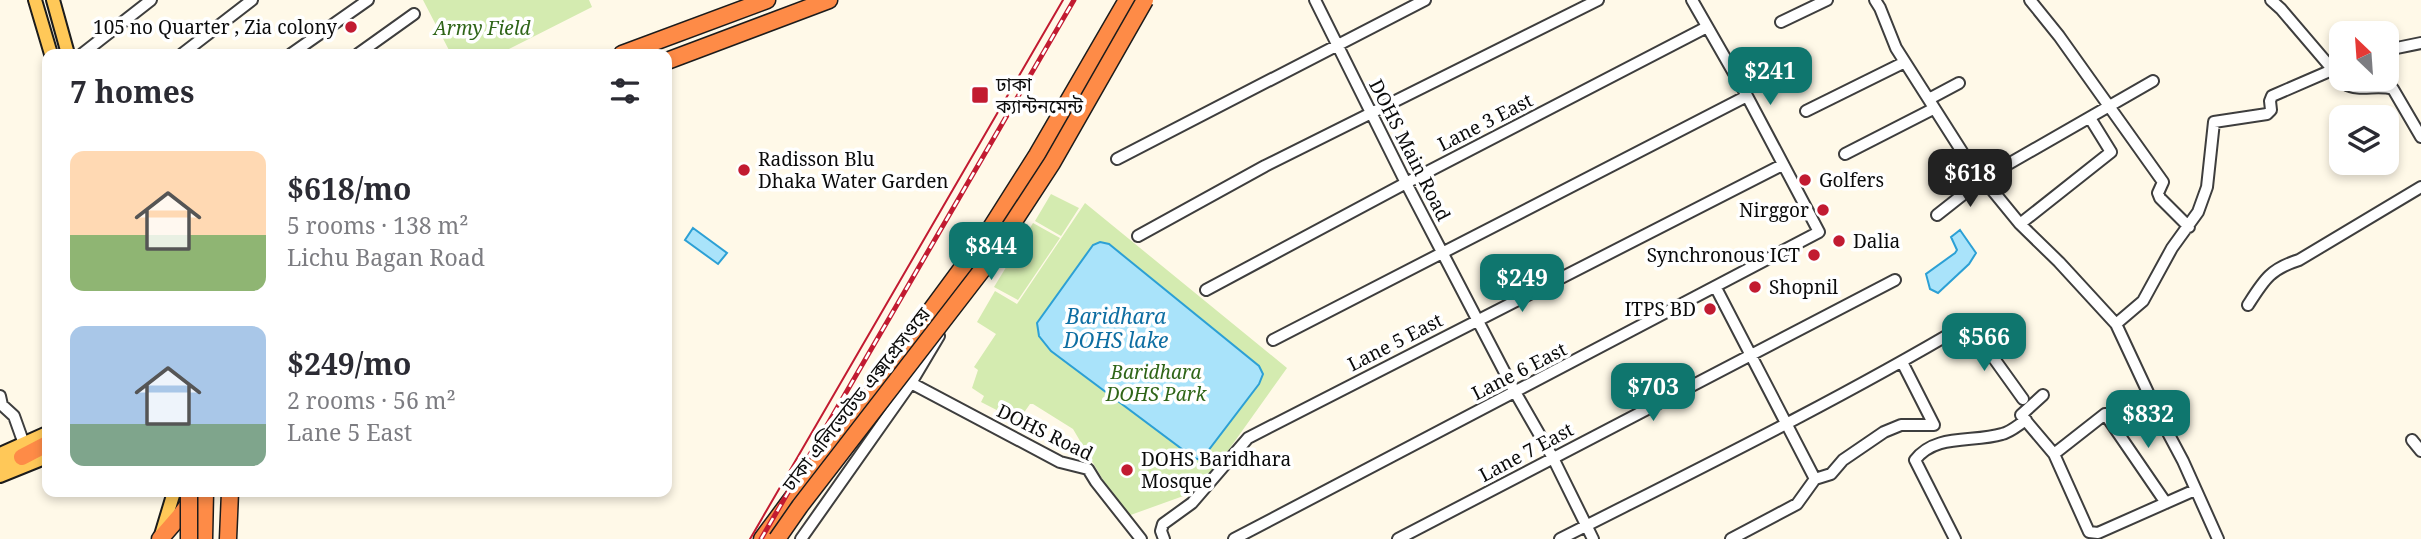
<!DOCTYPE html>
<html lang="en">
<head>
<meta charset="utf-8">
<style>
  body { margin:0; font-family:"Noto Serif","Noto Sans Bengali",serif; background:#f7f7f7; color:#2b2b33; height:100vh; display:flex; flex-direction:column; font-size:26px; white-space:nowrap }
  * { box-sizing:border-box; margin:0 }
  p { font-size:23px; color:#7c7c81 }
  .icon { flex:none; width:38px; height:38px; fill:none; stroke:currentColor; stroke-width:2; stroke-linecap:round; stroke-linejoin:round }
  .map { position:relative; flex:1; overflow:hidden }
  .drawer { position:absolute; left:42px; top:49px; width:630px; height:448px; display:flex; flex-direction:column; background:#fff; border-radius:14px; box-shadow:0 4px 10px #0003 }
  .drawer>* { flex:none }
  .needle { width:46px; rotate:335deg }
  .buttons { position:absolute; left:2329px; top:21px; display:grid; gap:14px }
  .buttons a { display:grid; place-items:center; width:70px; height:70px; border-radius:14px; background:#fff; box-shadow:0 4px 10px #0003; font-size:35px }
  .price { position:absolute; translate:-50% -60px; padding:0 16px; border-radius:14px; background:#0f766e; color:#fff; font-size:23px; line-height:46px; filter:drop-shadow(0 2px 4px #0008) }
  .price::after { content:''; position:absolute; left:50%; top:42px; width:21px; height:16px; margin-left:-10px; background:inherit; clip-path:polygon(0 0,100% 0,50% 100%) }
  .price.selected { background:#222; color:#fff }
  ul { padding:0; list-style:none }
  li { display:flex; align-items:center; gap:21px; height:175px; padding:0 28px }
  li span { display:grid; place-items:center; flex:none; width:196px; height:140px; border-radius:14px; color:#555 }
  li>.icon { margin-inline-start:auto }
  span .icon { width:84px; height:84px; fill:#fffc; stroke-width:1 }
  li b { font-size:30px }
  h2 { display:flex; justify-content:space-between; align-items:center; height:84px; padding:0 28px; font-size:30px }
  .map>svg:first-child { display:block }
</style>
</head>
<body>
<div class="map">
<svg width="2421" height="539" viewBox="0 0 2421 539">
  <rect width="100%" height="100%" fill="#fff9e8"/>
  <path fill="#d4ebb0" d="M423 0H589L592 7 499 54H451Z
    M1051 194 1079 208 1061 236 1035 221Z
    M1085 203 1287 368 1200 490 1125 517 1073 429 1033 404H1030L1018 421 981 402 984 396 972 388 978 370 974 367 996 334 977 322 995 291 1017 304Z
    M1033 223 1060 238 1018 300 994 287Z"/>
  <path fill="#a9e3fa" stroke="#2ca0d5" stroke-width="2" d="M693 228 727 253 718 264 685 240Z
    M1960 230 1976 253 1969 264 1938 293 1930 289 1926 274 1955 253 1957 250 1951 237Z
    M1100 242 1109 244 1259 366 1263 374 1259 384 1201 460 1194 458 1051 351 1039 336 1037 323 1093 245Z"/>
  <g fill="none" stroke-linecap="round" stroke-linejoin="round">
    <defs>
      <path id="minor" d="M1315 0 1406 183 1515 392 1553 458 1593 539
        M1875 0 1880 8 1896 48 1966 158 2020 224 2059 262 2116 324 2159 416 2183 461 2218 539
        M2030 0 2059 36 2163 182 2158 193 2160 198 2189 227
        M2271 0 2281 9 2345 84C2359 92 2378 84 2393 89L2421 137
        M1781 22 1827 0
        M2387 50 2421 43
        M82 54 151 0
        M182 54 252 0
        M291 54 368 0
        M358 54 414 14
        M1929 99 1959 83
        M1806 111 1905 62
        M1845 154 1933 109
        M1117 159 1425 0
        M1937 215 1984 178 2153 81
        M2020 224 2111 152 2090 118
        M1138 236 1265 166 1598 0
        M1716 288 1815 479
        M1206 290 1406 183 1707 27
        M2248 305C2264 280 2270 269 2299 260L2421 187
        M2116 324 2143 301 2172 248 2198 212 2207 187 2214 122 2267 114 2271 110 2270 101 2272 96 2332 70
        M1273 340 1747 96
        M911 383 1060 462 1088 469 1096 482 1141 539
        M2043 395 2021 415 2054 454 2089 532 2098 533 2195 490
        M0 396 2 405 14 416 24 444
        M2105 414 2166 503
        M2412 440 2421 451
        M2054 454 2105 414 2159 416
        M1815 479 1831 474 1843 460 1884 432 1901 425H1934L1902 362
        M801 539 911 383 939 336
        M1164 539 1161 531 1163 524 1192 503 1248 438 1782 165
        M1234 539 1819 232 1747 96 1692 0
        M1398 539 1895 280
        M1560 539C1696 470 1833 403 1965 325L1972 328 2023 399
        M1731 539 1797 504 1815 479
        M1955 539 1915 460C1936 433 1973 443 2002 434 2011 432 2018 425 2026 420"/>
      <path id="major" d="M35 0 51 54
        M53 0 68 54
        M0 454 47 433
        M0 466 22 457
        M0 476 47 457
        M161 535 174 492"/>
      <path id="highway" d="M622 54 767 0
        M667 61 829 0
        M22 457 47 444
        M160 539 180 516 197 492
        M204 539 205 492
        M228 539 230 492
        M762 539 985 237 1037 155 1127 0"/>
    </defs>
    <use href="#minor" stroke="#3e3e3e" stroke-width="14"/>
    <use href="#major" stroke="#1c1c1c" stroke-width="16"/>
    <use href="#highway" stroke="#1c1c1c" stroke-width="19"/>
    <use href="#minor" stroke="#fff" stroke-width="10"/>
    <use href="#major" stroke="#ffc858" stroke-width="12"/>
    <use href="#highway" stroke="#fe8b47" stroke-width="16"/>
    <path stroke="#c21b31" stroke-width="2" d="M750 539 1063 0"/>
    <defs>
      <path id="rail" d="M761 539 1074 0"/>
    </defs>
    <use href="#rail" stroke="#c21b31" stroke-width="5"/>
    <use href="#rail" stroke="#fff" stroke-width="2.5" stroke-dasharray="8" stroke-linecap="butt"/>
    <defs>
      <path id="highway-bridge" d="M189 539V492
        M777 539 800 506 982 270 1052 163 1145 0"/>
    </defs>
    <use href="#highway-bridge" stroke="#1c1c1c" stroke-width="19" stroke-linecap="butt"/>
    <use href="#highway-bridge" stroke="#fe8b47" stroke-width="16"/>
  </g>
  <g fill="#c21b31" stroke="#fff" stroke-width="2.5">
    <circle cx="351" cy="27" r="7"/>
    <rect x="971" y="86" width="18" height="18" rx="3.5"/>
    <circle cx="744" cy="170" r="7"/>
    <circle cx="1805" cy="180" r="7"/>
    <circle cx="1823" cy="210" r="7"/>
    <circle cx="1839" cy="241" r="7"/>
    <circle cx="1814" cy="255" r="7"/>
    <circle cx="1755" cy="287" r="7"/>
    <circle cx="1710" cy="309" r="7"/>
    <circle cx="1127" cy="470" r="7"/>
  </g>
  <g text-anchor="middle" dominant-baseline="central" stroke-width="7" stroke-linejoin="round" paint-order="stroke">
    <g font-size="19" fill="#0b0b0b" stroke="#fff" text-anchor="start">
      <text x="337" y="27" text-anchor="end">105 no Quarter , Zia colony</text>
      <text x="996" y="84">ঢাকা<tspan x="996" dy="22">ক্যান্টনমেন্ট</tspan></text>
      <text x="758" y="159">Radisson Blu<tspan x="758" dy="22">Dhaka Water Garden</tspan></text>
      <text x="1819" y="180">Golfers</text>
      <text x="1809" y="210" text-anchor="end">Nirggor</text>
      <text x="1853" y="241">Dalia</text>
      <text x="1800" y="255" text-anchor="end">Synchronous ICT</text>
      <text x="1769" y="287">Shopnil</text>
      <text x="1696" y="309" text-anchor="end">ITPS BD</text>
      <text x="1141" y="459">DOHS Baridhara<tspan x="1141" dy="22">Mosque</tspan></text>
    </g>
    <g font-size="19" font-style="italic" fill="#2f6518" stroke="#fff">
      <text x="482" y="28">Army Field</text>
      <text x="1156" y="372">Baridhara<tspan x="1156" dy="22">DOHS Park</tspan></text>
    </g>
    <g font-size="19" fill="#0b0b0b" stroke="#fff">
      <text transform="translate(1485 122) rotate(-27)">Lane 3 East</text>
      <text transform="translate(1410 150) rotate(63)">DOHS Main Road</text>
      <text transform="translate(1395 342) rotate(-27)">Lane 5 East</text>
      <text transform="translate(1519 371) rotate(-27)">Lane 6 East</text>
      <text transform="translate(856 399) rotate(-52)">ঢাকা এলিভেটেড এক্সপ্রেসওয়ে</text>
      <text transform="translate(1045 432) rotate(26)">DOHS Road</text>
      <text transform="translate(1526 452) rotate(-28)">Lane 7 East</text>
    </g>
    <g font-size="21" font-style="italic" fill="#0e6ea2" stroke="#fff">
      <text x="1116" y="316">Baridhara<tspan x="1116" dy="24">DOHS lake</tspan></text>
    </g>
  </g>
</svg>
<div class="buttons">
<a><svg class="needle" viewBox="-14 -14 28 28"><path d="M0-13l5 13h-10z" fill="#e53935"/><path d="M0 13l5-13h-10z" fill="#7c7c81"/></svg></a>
<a><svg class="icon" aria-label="layers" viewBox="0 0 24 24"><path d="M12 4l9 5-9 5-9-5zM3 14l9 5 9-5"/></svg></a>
</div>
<b class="price" style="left:1770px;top:107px">$241</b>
<b class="price selected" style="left:1970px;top:209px">$618</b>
<b class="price" style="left:991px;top:282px">$844</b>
<b class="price" style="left:1522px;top:314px">$249</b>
<b class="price" style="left:1984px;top:373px">$566</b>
<b class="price" style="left:1653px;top:423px">$703</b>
<b class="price" style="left:2148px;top:450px">$832</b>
<section class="drawer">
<h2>7 homes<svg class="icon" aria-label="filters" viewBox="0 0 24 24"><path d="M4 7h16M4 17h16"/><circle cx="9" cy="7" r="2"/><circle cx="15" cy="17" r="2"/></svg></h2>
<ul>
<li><span style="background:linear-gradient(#ffd9b3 60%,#8fb573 0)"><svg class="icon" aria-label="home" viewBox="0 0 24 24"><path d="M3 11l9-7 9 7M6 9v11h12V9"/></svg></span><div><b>$618/mo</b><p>5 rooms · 138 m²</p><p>Lichu Bagan Road</p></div></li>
<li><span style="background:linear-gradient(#a9c7e8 70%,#7fa58c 0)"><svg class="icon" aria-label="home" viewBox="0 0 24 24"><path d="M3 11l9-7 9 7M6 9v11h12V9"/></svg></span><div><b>$249/mo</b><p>2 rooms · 56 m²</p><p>Lane 5 East</p></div></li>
</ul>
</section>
</div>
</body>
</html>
